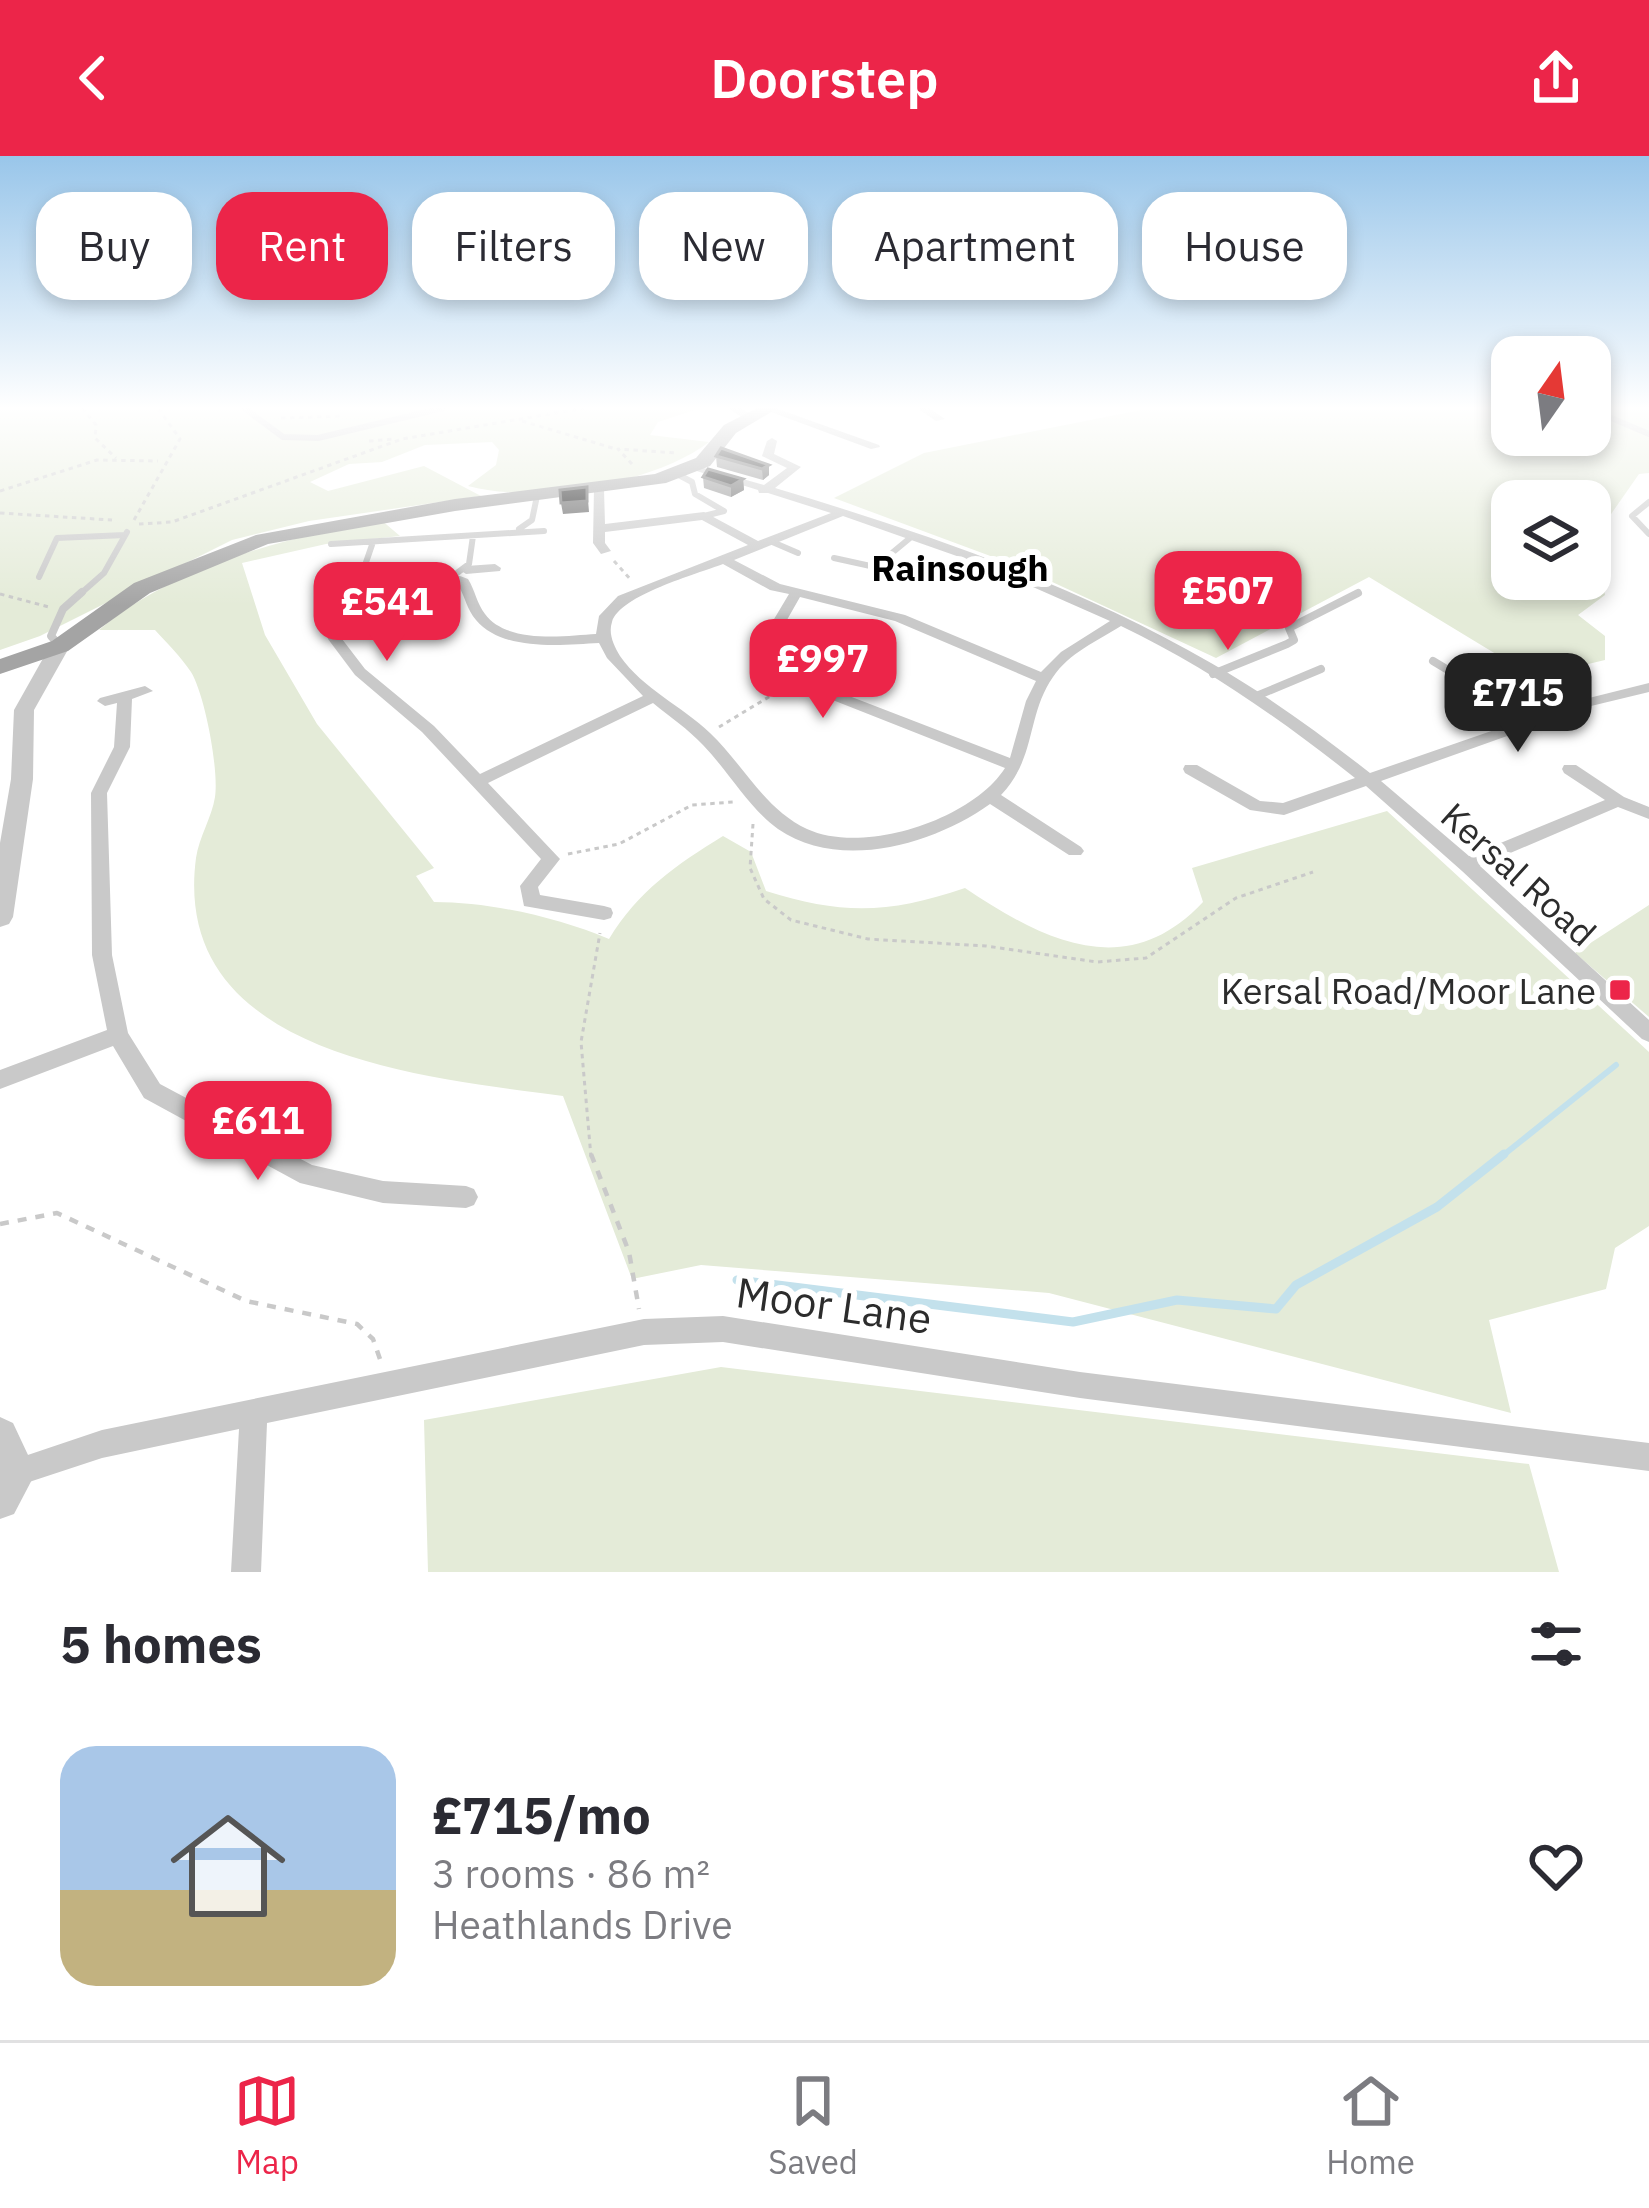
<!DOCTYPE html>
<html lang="en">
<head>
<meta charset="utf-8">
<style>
  body { margin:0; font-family:"IBM Plex Sans",sans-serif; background:#f7f7f7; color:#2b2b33; height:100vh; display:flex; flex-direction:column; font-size:45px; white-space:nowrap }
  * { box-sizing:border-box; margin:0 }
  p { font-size:39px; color:#7c7c81 }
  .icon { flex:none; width:66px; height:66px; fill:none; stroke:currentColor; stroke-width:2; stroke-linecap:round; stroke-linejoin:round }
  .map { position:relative; height:1416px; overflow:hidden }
  .details { display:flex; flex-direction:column; background:#fff; flex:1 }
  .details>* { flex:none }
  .banner { position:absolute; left:36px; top:36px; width:1578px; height:108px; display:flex; gap:24px }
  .needle { width:78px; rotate:14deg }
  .buttons { position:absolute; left:1491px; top:180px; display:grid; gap:24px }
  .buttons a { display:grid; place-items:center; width:120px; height:120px; border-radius:24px; background:#fff; box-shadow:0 6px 18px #0003; font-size:60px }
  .price { position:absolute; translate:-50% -102px; padding:0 27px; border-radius:24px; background:#ec2549; color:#fff; font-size:39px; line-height:78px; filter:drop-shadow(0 3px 6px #0008) }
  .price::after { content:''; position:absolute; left:50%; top:72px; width:36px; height:27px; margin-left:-18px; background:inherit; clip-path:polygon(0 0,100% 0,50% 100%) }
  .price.current { background:#222; color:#fff }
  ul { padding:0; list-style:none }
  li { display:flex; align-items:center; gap:36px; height:300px; padding:0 60px }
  li span { display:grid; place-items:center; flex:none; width:336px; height:240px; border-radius:36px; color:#555 }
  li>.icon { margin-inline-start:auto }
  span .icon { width:144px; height:144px; fill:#fffc; stroke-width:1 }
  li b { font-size:51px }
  h2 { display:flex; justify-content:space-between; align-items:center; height:144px; padding:0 60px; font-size:51px }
  .pill { padding:0 42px; border-radius:36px; background:#fff; box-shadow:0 6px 18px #0003; font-size:42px; line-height:108px }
  .pill.current { background:#ec2549; color:#fff }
  header { display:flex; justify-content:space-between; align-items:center; height:156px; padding:0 60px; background:#ec2549; color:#fff; font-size:54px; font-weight:600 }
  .tab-bar { display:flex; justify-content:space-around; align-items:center; height:168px; border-top:3px solid #e1e1e2; background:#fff; font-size:33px; color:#7c7c81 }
  .tab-bar a { display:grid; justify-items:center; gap:6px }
  .tab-bar .current { color:#ec2549 }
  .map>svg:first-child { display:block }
</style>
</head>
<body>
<header><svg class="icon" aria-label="back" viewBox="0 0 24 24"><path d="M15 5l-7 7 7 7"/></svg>Doorstep<svg class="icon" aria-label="share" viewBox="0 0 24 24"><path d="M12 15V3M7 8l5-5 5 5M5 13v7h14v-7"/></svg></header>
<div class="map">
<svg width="1649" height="1416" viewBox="0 0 1649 1416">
  <rect width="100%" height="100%" fill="#fff"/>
  <path fill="#e4ebd8" d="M0 252H701L658 266 650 279 709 286C655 328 533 348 468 330L496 309 499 294 492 286 425 289 382 306 349 308 310 326 328 335 424 310 481 340 309 365 232 384 40 480 0 494Z
    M1151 252H1512V279H1590V252H1649V317L1639 318 1609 361 1590 362V345H1512V423H1590V365L1603 386 1599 406 1605 439 1578 459 1605 480V504L1534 521 1369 421 1216 502 1020 411 834 342 924 297Z
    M380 363 400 380 326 388 242 407 265 479 317 568 434 712 416 720 434 746C490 746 557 761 609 783 638 735 676 709 723 680L751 696 766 735C842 759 889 758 965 732 1043 784 1126 828 1203 746L1192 712 1387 655 1649 896V1070L1615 1092 1606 1133 1489 1164 1511 1257 1049 1137 701 1109 632 1123 563 940C423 921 170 900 196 702 199 681 212 661 215 641 219 614 205 539 191 516 181 501 167 487 155 474H99C180 407 280 385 380 363Z
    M1649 749V861L1575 797Z
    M721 1211 1529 1308 1559 1416H428L424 1264Z"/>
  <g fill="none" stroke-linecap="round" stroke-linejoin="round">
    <path stroke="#c3e1ec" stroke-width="6" d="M1501 1001 1616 909"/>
    <path stroke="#c3e1ec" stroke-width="9" d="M737 1124 1073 1166 1177 1144 1276 1153 1296 1129 1437 1051 1504 998"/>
    <path stroke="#c9c9c9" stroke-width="3" stroke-dasharray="4.5 4.5" stroke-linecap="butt" d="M82 252 96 269 95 282 116 302
      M281 262 343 260
      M522 265 616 293
      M369 285 395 283
      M632 308 618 293 677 297
      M0 335 97 304 158 305
      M0 357 112 364
      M134 364 180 283 158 252
      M139 368 172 366 402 283 585 252
      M614 405 632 425
      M0 438 49 451
      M719 571 777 536
      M753 668 750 712 764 743 791 764 868 783 986 790 1097 806 1146 802 1236 742 1313 716
      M568 698 619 688 692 649 733 646
      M591 1001 581 886 600 777"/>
    <path stroke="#c9c9c9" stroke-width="4.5" stroke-dasharray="9 9" stroke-linecap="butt" d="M591 998 629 1096 639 1153
      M0 1068 57 1057 246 1145 357 1168 373 1183 381 1206"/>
    <path stroke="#c9c9c9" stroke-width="6" d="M244 252 283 281 318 282 443 252
      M1590 253 1649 278
      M677 318 692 326 695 338 724 355 704 360
      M1649 346 1632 360 1649 378
      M519 373 532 364 537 340
      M770 385 798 397
      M331 388 544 375
      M834 402 875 411 910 382
      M453 420 469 408 473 380
      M39 421 57 382 125 379
      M366 425 363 415 373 386
      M79 439 104 417 127 376
      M1354 439 1358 437"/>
    <path stroke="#c9c9c9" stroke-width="8" d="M60 490 51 480 63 453 82 436
      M1433 505 1534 566
      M1213 518 1287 488 1294 484 1289 472 1358 437
      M1254 541 1321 513"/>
    <path fill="#c9c9c9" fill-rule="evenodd" d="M728 252H741L752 260 743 262Z
      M775 252 879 289 880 291 871 293 763 253Z
      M917 252H929L945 263 936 265Z
      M772 282 777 285 774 298 801 311 775 332C925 377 1075 428 1211 507 1267 539 1319 577 1370 617L1581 544 1649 527V536L1591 550 1381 625 1469 700 1605 644 1564 617 1562 613 1564 609H1576L1624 641 1649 651V663L1618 651 1480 710 1649 864V886L1642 883 1462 715 1366 630 1284 659 1250 654 1185 617 1183 613 1185 609H1197L1260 645 1283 647 1355 622C1282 564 1205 510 1121 470 1097 485 1069 497 1053 521 1026 560 1037 601 1001 639L1081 691 1084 695 1081 699H1069L990 648C934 688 840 716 778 673 748 651 729 616 703 589 688 573 670 561 653 547L488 627 560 703 538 731 540 739 604 750 611 752 613 757 611 762 604 764 524 750 520 730 541 703 422 576 355 519 328 483 321 452C356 409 419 403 468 423 475 434 477 448 485 458 507 488 564 480 596 478L599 460 618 440 748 389 702 364 605 376V387L611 395 601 398 593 387 594 332 604 334 605 368 704 356 758 385 831 357 768 337H759L758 334 687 312 693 309 764 329 787 312 762 300 767 285ZM843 360 988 411 1110 465 1061 496 1041 516 905 459 780 428 734 404ZM723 408 770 434 789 438 761 485 766 508 782 524 1005 612C972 664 863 699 807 673 764 653 743 608 710 577 682 550 643 533 620 500 614 490 608 478 612 466 620 439 697 418 723 408ZM411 420H430L458 429C465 440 467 454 476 464 503 496 562 489 599 487L607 502 643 540 480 618 434 570 365 513 342 483 335 452C355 429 381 423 411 420ZM800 441 895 465 1036 525 1026 545 1010 602 792 518 780 507 775 485Z
      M495 408 501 412 500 415 466 418 460 414 466 410Z
      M145 530 153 535 132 543 130 591 107 637 112 799 128 877 160 928 312 1009 383 1025 466 1030 474 1033 478 1041 474 1049 466 1052 383 1047 300 1027 144 942 113 890 0 933V914L107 874 92 799 91 637 114 591 117 547 105 550 97 545 100 542Z
      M723 1160 1080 1216 1649 1287V1315L1080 1242 723 1186 644 1189 267 1267 261 1416H231L239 1273 102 1302 17 1330 7 1326 3 1316 7 1306 102 1274 644 1163Z"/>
    <path fill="#c9c9c9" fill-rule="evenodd" d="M60 484 70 490 34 554 33 623 13 761 9 768 0 771V687L11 623 14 554 50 490Z
      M0 1261 13 1267 36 1316 14 1358 0 1363Z"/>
    <path fill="#a4a4a4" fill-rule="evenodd" d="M757 252H778L736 277 710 310 666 327 455 355 268 388 150 437 68 495 0 518V503L52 485 134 427 256 379 455 343 655 318 696 302 724 269Z"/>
  </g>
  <path fill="#898989" d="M716 300 769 309V319L763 324 717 311Z
    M703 321 743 323 744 334 731 341 704 332Z"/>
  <path fill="#5a5a5a" d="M769 309V319L763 324 762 313Z
    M743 323 744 334 731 341V330Z
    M587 331 589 356 563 358 561 347Z"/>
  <path fill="#131313" stroke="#5a5a5a" stroke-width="3" d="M721 292 769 309 762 313 716 300Z
    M708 313 743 323 731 330 703 321Z
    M587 331V345L561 347 560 334Z"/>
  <linearGradient id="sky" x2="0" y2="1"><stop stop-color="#99c6ea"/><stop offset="0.56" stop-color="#fff"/><stop offset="1" stop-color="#fff" stop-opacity="0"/></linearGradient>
  <rect width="1649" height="450" fill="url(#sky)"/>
  <rect fill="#ec2549" stroke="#fff" stroke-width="4.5" x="1608" y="822" width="24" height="24" rx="6"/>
  <g text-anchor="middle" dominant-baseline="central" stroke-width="12" stroke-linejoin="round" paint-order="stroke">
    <g font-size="36" font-weight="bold" fill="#000" stroke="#fff">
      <text x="960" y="411">Rainsough</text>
    </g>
    <g font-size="36" fill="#2c2c2c" stroke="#fff">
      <text transform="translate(1519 718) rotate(42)">Kersal Road</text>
    </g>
    <g font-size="36" fill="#2c2c2c" stroke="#fff" text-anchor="end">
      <text x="1596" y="834">Kersal Road/Moor Lane</text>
    </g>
    <g font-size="42" fill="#2c2c2c" stroke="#fff">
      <text transform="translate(834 1149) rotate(8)">Moor Lane</text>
    </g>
  </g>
</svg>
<div class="buttons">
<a><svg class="needle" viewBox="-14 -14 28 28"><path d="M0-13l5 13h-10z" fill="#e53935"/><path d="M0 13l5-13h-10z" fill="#7c7c81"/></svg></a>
<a><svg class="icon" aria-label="layers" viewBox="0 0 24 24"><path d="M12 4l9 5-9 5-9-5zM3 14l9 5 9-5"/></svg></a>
</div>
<b class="price" style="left:1228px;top:497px">£507</b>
<b class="price" style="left:387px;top:508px">£541</b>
<b class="price" style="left:823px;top:565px">£997</b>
<b class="price current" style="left:1518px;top:599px">£715</b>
<b class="price" style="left:258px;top:1027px">£611</b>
<div class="banner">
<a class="pill">Buy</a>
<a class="pill current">Rent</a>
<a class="pill">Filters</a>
<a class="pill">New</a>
<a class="pill">Apartment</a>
<a class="pill">House</a>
</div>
</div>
<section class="details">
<h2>5 homes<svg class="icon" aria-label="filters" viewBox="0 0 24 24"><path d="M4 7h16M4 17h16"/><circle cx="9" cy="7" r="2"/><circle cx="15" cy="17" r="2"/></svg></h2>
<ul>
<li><span style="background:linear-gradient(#a9c7e8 60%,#c2b280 0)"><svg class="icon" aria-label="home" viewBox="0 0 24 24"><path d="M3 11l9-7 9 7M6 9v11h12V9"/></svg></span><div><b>£715/mo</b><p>3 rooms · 86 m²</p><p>Heathlands Drive</p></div><svg class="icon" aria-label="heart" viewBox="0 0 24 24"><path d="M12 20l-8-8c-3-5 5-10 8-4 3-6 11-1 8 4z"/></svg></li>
</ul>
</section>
<nav class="tab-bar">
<a class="current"><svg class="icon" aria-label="map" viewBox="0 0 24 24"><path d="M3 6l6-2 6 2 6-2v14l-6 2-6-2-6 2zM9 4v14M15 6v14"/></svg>Map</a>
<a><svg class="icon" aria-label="saved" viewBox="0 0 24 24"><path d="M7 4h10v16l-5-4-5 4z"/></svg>Saved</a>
<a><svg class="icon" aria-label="home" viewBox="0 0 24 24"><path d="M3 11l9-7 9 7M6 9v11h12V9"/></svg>Home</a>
</nav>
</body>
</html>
